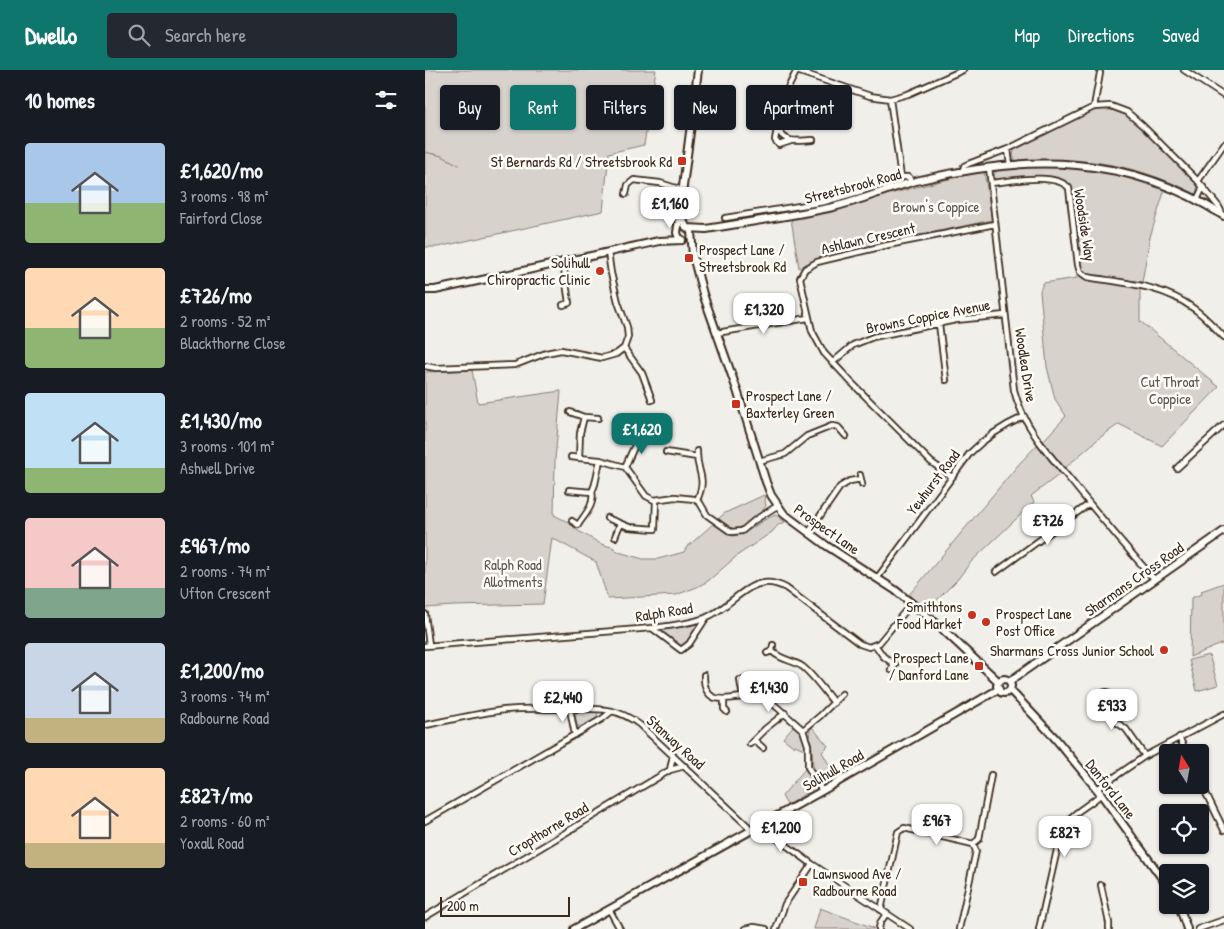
<!DOCTYPE html>
<html lang="en">
<head>
<meta charset="utf-8">
<style>
  body { margin:0; font-family:"Patrick Hand",sans-serif; background:#242831; color:#f1f3f6; height:100vh; display:flex; flex-direction:column; font-size:19px; white-space:nowrap }
  * { box-sizing:border-box; margin:0 }
  p { font-size:16px; color:#9ea1a6 }
  .icon { flex:none; width:28px; height:28px; fill:none; stroke:currentColor; stroke-width:2; stroke-linecap:round; stroke-linejoin:round }
  .map { position:relative; flex:1; overflow:hidden }
  .details { display:flex; flex-direction:column; background:#171b24; width:425px }
  .details>* { flex:none }
  .guide { position:absolute; left:15px; top:15px; width:475px; height:45px; display:flex; gap:10px }
  .needle { width:32px; rotate:349deg }
  .buttons { position:absolute; left:734px; top:674px; display:grid; gap:10px }
  .buttons a { display:grid; place-items:center; width:50px; height:50px; border-radius:5px; background:#171b24; box-shadow:0 1px 4px #0004; font-size:25px }
  .scale { position:absolute; left:15px; bottom:12px; width:130px; box-sizing:border-box; padding-left:5px; border:2px solid #3b2a1e; border-top:0; font-size:14px; line-height:18px; white-space:nowrap; color:#3b2a1e; -webkit-text-stroke:4px #fdfcf7; paint-order:stroke }
  .price { position:absolute; translate:-50% -42px; padding:0 11px; border-radius:10px; background:#fff; color:#222; font-size:16px; line-height:32px; filter:drop-shadow(0 1px 2px #0008) }
  .price::after { content:''; position:absolute; left:50%; top:30px; width:15px; height:11px; margin-left:-8px; background:inherit; clip-path:polygon(0 0,100% 0,50% 100%) }
  .price.selected { background:#0f766e; color:#fff }
  ul { padding:0; list-style:none }
  li { display:flex; align-items:center; gap:15px; height:125px; padding:0 25px }
  li span { display:grid; place-items:center; flex:none; width:140px; height:100px; border-radius:5px; color:#555 }
  li>.icon { margin-inline-start:auto }
  span .icon { width:60px; height:60px; fill:#fffc; stroke-width:1 }
  li b { font-size:21px }
  h2 { display:flex; justify-content:space-between; align-items:center; height:60px; padding:0 25px; font-size:21px }
  .chip { padding:0 18px; border-radius:5px; background:#171b24; box-shadow:0 1px 4px #0004; font-size:18px; line-height:45px }
  .chip.selected { background:#0f766e; color:#fff }
  header { display:flex; align-items:center; gap:30px; box-sizing:border-box; height:70px; padding:0 25px; background:#0f766e; color:#fff }
  header strong { font-size:24px }
  nav { display:flex; gap:28px; margin-inline-start:auto; font-size:18px }
  .search { width:350px; height:45px; background:#242831; display:flex; align-items:center; gap:12px; box-sizing:border-box; padding:0 18px; border-radius:5px; color:#9ea1a6; font-size:19px }
  main { display:flex; flex:1; min-height:0 }
  .map>svg:first-child { display:block }
</style>
</head>
<body>
<header>
<strong>Dwello</strong>
<div class="search"><svg class="icon" aria-label="search" viewBox="0 0 24 24"><circle cx="10" cy="10" r="6"/><path d="M15 15l6 6"/></svg>Search here</div>
<nav><a>Map</a><a>Directions</a><a>Saved</a></nav>
</header>
<main>
<section class="details">
<h2>10 homes<svg class="icon" aria-label="filters" viewBox="0 0 24 24"><path d="M4 7h16M4 17h16"/><circle cx="9" cy="7" r="2"/><circle cx="15" cy="17" r="2"/></svg></h2>
<ul>
<li><span style="background:linear-gradient(#a9c7e8 60%,#8fb573 0)"><svg class="icon" aria-label="home" viewBox="0 0 24 24"><path d="M3 11l9-7 9 7M6 9v11h12V9"/></svg></span><div><b>£1,620/mo</b><p>3 rooms · 98 m²</p><p>Fairford Close</p></div></li>
<li><span style="background:linear-gradient(#ffd9b3 60%,#8fb573 0)"><svg class="icon" aria-label="home" viewBox="0 0 24 24"><path d="M3 11l9-7 9 7M6 9v11h12V9"/></svg></span><div><b>£726/mo</b><p>2 rooms · 52 m²</p><p>Blackthorne Close</p></div></li>
<li><span style="background:linear-gradient(#bfe0f5 75%,#8fb573 0)"><svg class="icon" aria-label="home" viewBox="0 0 24 24"><path d="M3 11l9-7 9 7M6 9v11h12V9"/></svg></span><div><b>£1,430/mo</b><p>3 rooms · 101 m²</p><p>Ashwell Drive</p></div></li>
<li><span style="background:linear-gradient(#f6c9c9 70%,#7fa58c 0)"><svg class="icon" aria-label="home" viewBox="0 0 24 24"><path d="M3 11l9-7 9 7M6 9v11h12V9"/></svg></span><div><b>£967/mo</b><p>2 rooms · 74 m²</p><p>Ufton Crescent</p></div></li>
<li><span style="background:linear-gradient(#c9d6e8 75%,#c2b280 0)"><svg class="icon" aria-label="home" viewBox="0 0 24 24"><path d="M3 11l9-7 9 7M6 9v11h12V9"/></svg></span><div><b>£1,200/mo</b><p>3 rooms · 74 m²</p><p>Radbourne Road</p></div></li>
<li><span style="background:linear-gradient(#ffd9b3 75%,#c2b280 0)"><svg class="icon" aria-label="home" viewBox="0 0 24 24"><path d="M3 11l9-7 9 7M6 9v11h12V9"/></svg></span><div><b>£827/mo</b><p>2 rooms · 60 m²</p><p>Yoxall Road</p></div></li>
</ul>
</section>
<div class="map">
<svg width="799" height="859" viewBox="0 0 799 859">
  <rect width="100%" height="100%" fill="#f1efea"/>
  <filter id="ink" filterUnits="userSpaceOnUse"><feTurbulence type="fractalNoise" baseFrequency=".02" numOctaves="2"/><feDisplacementMap in="SourceGraphic" scale="10" xChannelSelector="R" yChannelSelector="G"/><feConvolveMatrix kernelMatrix="1 2 1 2 8 2 1 2 1" color-interpolation-filters="sRGB"/></filter>
  <g filter="url(#ink)">
    <path fill="#d7d2cc" stroke="#897e75" d="M0 0H231L219 75 184 83 178 141 13 177H0Z
      M683 38 693 41 706 47 772 113 773 115 771 124C739 108 704 96 668 92 642 89 616 90 591 91L588 86 589 80 670 39Z
      M635 96 674 100 710 108 740 119 725 167 717 212 661 205 656 199 648 122C646 120 644 115 642 112 629 101 584 109 568 111L571 99Z
      M559 101 567 150 462 172 390 192 374 198 366 149C431 134 494 115 559 101Z
      M652 202 661 209 715 218V251L794 317 737 376 694 354 673 369 640 398 618 371 641 346 630 329 622 297 615 221 618 213 652 208Z
      M47 300 53 333 136 321 130 390 129 445 147 454 150 459 176 474 190 478V481L218 489H233L259 482 261 478 288 454 308 466C325 464 335 449 351 445L360 452 353 455 347 462 313 485 283 511 272 517 251 525 183 529 171 492 127 468 118 534 28 536 0 538V302Z
      M612 375 635 404 606 426 609 432 546 492 532 510 508 534 510 548 484 525 594 394Z
      M339 425 341 436C333 445 317 464 303 457 300 456 296 452 293 449L300 443Z
      M799 513V573L765 587 766 528 777 524 776 521Z
      M275 552 259 576 255 577 234 562 233 559 252 558Z
      M784 585 793 615 772 621 764 590Z
      M170 641 173 645C171 652 159 658 152 656L150 644 153 642Z
      M369 655 379 667 381 680 370 675 369 677 358 668Z
      M387 657 403 676 397 682 411 707 399 714 388 696 387 678 384 662Z
      M381 698 390 718 362 735 357 726Z
      M395 838 449 858V859H389Z"/>
    <g fill="none" stroke-linecap="round" stroke-linejoin="round">
      <path stroke="#80746b" stroke-width="1" d="M0 82 17 86 34 95"/>
      <defs>
        <path id="street" d="M372 0C365 15 336 61 365 70 372 72 381 70 388 70
          M759 0 799 26
          M372 1 445 26 465 29 483 24 538 0
          M465 29 476 107 473 111
          M669 37 675 3
          M352 59 350 70 354 75 366 71
          M583 79 585 95
          M564 97 589 320C598 355 620 380 643 407 671 442 700 476 730 510
          M538 101 539 96 543 94 583 79 669 37 686 36 702 42 718 56 773 111 794 137 798 145
          M476 107H484L486 112
          M773 111 799 74
          M566 113C586 111 631 102 644 118L653 195 655 202 662 207C699 213 738 215 768 238 780 246 789 257 799 267
          M201 124 203 115 209 110 235 113 257 120
          M772 130 778 117
          M300 148 399 132 474 110
          M138 192 144 233 138 235
          M514 254 521 310
          M291 263 383 248
          M199 278 217 303 227 330
          M407 293 428 275 448 267 531 250 580 245
          M0 296 11 298 90 295 121 283 136 280 177 288 191 284 199 278 203 267 202 257 193 232 186 203 183 182
          M145 342 159 347
          M241 382 272 387
          M146 387 154 388 155 363 159 347 173 348
          M154 388 175 390 200 397 221 426 229 430 250 427 269 429 275 433 282 445 306 462 317 461 330 450 352 436
          M334 391 360 384 382 366 407 356 413 357 421 366
          M200 397 215 364
          M752 398 799 355
          M435 405 437 414
          M527 407 506 392 426 312 399 283 387 261 375 208 380 199 392 192 463 175 570 154
          M144 420 167 422C170 435 160 444 153 455L147 451
          M167 422 170 414 175 390
          M272 430C283 406 271 403 272 381
          M182 448 204 457 230 459 231 430
          M384 462 415 417 425 411 436 409
          M190 467 195 454
          M571 502 664 434
          M453 507 545 383C561 367 578 356 598 347
          M0 544 4 575
          M227 558 256 580 264 574 281 548
          M0 576 227 558C244 556 263 554 280 548 310 536 326 499 361 518L435 574 444 577 454 573 487 533
          M451 576 458 586 470 595 466 600
          M347 581C355 590 368 590 378 597 389 606 400 622 409 633
          M342 583 347 581 348 575
          M279 605C278 642 310 625 330 626 336 626 340 628 345 631L378 660 383 675V697L397 721
          M315 610 318 627
          M677 624 682 643 688 650 701 659 720 686
          M670 625 682 622
          M299 630V639L302 642
          M145 639 150 665
          M0 655C26 650 53 643 80 640 99 638 119 639 138 639 167 639 190 635 215 655L327 760
          M378 660 395 646 417 624
          M754 667 761 682
          M329 670 338 678
          M325 674 340 659 360 643
          M245 700 248 685
          M775 711 799 760
          M672 719 720 686 799 644
          M0 751 177 649 187 641
          M335 756 387 794 485 859
          M548 774 554 769 566 705
          M676 815 684 853V859
          M184 839 195 859
          M456 840 473 762 479 758 548 774 551 781 534 859
          M0 847 245 700 260 696
          M320 859 329 857 341 859
          M351 859 360 834 387 794
          M454 859 455 853 461 844
          M614 859 634 771C641 742 657 742 676 724
          M773 859 799 850"/>
        <path id="secondary" d="M255 143 261 157 266 161 268 186 278 224 312 320 341 412 346 425 359 444 402 476 470 520 512 554 574 612
          M263 158 281 159C323 152 366 146 408 137 438 130 466 117 495 110 603 84 704 84 799 146
          M257 170 254 168 252 163 273 0
          M0 220H10L57 210 234 171 257 170
          M572 616a7 7 0 1 1 14 0a7 7 0 1 1-14 0Z
          M585 611 799 461
          M585 620 630 668 676 724 742 815
          M754 835 762 859
          M149 859 397 721 574 619"/>
      </defs>
      <use href="#street" stroke="#3b2a1e" stroke-width="8"/>
      <use href="#secondary" stroke="#3b2a1e" stroke-width="10"/>
      <use href="#street" stroke="#fdfcf7" stroke-width="4.5"/>
      <use href="#secondary" stroke="#fdfcf7" stroke-width="6"/>
    </g>
  </g>
  <g fill="#c8321e" stroke="#fdfcf7" stroke-width="2">
    <rect x="252" y="86" width="10" height="10" rx="2.5"/>
    <rect x="259" y="183" width="10" height="10" rx="2.5"/>
    <circle cx="175" cy="201" r="5"/>
    <rect x="306" y="329" width="10" height="10" rx="2.5"/>
    <circle cx="547" cy="545" r="5"/>
    <circle cx="561" cy="552" r="5"/>
    <circle cx="739" cy="580" r="5"/>
    <rect x="549" y="591" width="10" height="10" rx="2.5"/>
    <rect x="373" y="807" width="10" height="10" rx="2.5"/>
  </g>
  <g text-anchor="middle" dominant-baseline="central" stroke-width="5" stroke-linejoin="round" paint-order="stroke">
    <g font-size="15" fill="#3b2a1e" stroke="#fdfcf7" text-anchor="end">
      <text x="247" y="91">St Bernards Rd / Streetsbrook Rd</text>
      <text x="274" y="179" text-anchor="start">Prospect Lane /<tspan x="274" dy="17">Streetsbrook Rd</tspan></text>
      <text x="165" y="192">Solihull<tspan x="165" dy="17">Chiropractic Clinic</tspan></text>
      <text x="321" y="325" text-anchor="start">Prospect Lane /<tspan x="321" dy="17">Baxterley Green</tspan></text>
      <text x="537" y="536">Smithtons<tspan x="537" dy="17">Food Market</tspan></text>
      <text x="571" y="543" text-anchor="start">Prospect Lane<tspan x="571" dy="17">Post Office</tspan></text>
      <text x="729" y="580">Sharmans Cross Junior School</text>
      <text x="544" y="587">Prospect Lane<tspan x="544" dy="17">/ Danford Lane</tspan></text>
      <text x="388" y="803" text-anchor="start">Lawnswood Ave /<tspan x="388" dy="17">Radbourne Road</tspan></text>
    </g>
    <g font-size="15" fill="#3b2a1e" stroke="#fdfcf7">
      <text transform="translate(428 116) rotate(-15)">Streetsbrook Road</text>
      <text transform="translate(660 155) rotate(81)">Woodside Way</text>
      <text transform="translate(443 168) rotate(-13)">Ashlawn Crescent</text>
      <text transform="translate(503 246) rotate(-11)">Browns Coppice Avenue</text>
      <text transform="translate(601 295) rotate(81)">Woodlea Drive</text>
      <text transform="translate(508 412) rotate(-53)">Yewhurst Road</text>
      <text transform="translate(402 459) rotate(35)">Prospect Lane</text>
      <text transform="translate(709 509) rotate(-35)">Sharmans Cross Road</text>
      <text transform="translate(239 542) rotate(-9)">Ralph Road</text>
      <text transform="translate(251 672) rotate(42)">Stanway Road</text>
      <text transform="translate(408 700) rotate(-30)">Solihull Road</text>
      <text transform="translate(686 719) rotate(52)">Danford Lane</text>
      <text transform="translate(123 759) rotate(-31)">Cropthorne Road</text>
    </g>
    <g font-size="15" fill="#62544a" stroke="#fdfcf7">
      <text x="511" y="136">Brown's Coppice</text>
      <text x="745" y="311">Cut Throat<tspan x="745" dy="17">Coppice</tspan></text>
      <text x="88" y="494">Ralph Road<tspan x="88" dy="17">Allotments</tspan></text>
    </g>
  </g>
</svg>
<div class="buttons">
<a><svg class="needle" viewBox="-14 -14 28 28"><path d="M0-13l5 13h-10z" fill="#e53935"/><path d="M0 13l5-13h-10z" fill="#9ea1a6"/></svg></a>
<a><svg class="icon" aria-label="locate" viewBox="0 0 24 24"><circle cx="12" cy="12" r="6"/><path d="M12 2v4M12 18v4M2 12h4M18 12h4"/></svg></a>
<a><svg class="icon" aria-label="layers" viewBox="0 0 24 24"><path d="M12 4l9 5-9 5-9-5zM3 14l9 5 9-5"/></svg></a>
</div>
<div class="scale">200 m</div>
<b class="price" style="left:245px;top:159px">£1,160</b>
<b class="price" style="left:339px;top:265px">£1,320</b>
<b class="price selected" style="left:217px;top:385px">£1,620</b>
<b class="price" style="left:623px;top:476px">£726</b>
<b class="price" style="left:344px;top:643px">£1,430</b>
<b class="price" style="left:138px;top:653px">£2,440</b>
<b class="price" style="left:687px;top:661px">£933</b>
<b class="price" style="left:512px;top:776px">£967</b>
<b class="price" style="left:356px;top:783px">£1,200</b>
<b class="price" style="left:640px;top:788px">£827</b>
<div class="guide">
<a class="chip">Buy</a>
<a class="chip selected">Rent</a>
<a class="chip">Filters</a>
<a class="chip">New</a>
<a class="chip">Apartment</a>
</div>
</div>
</main>
</body>
</html>
